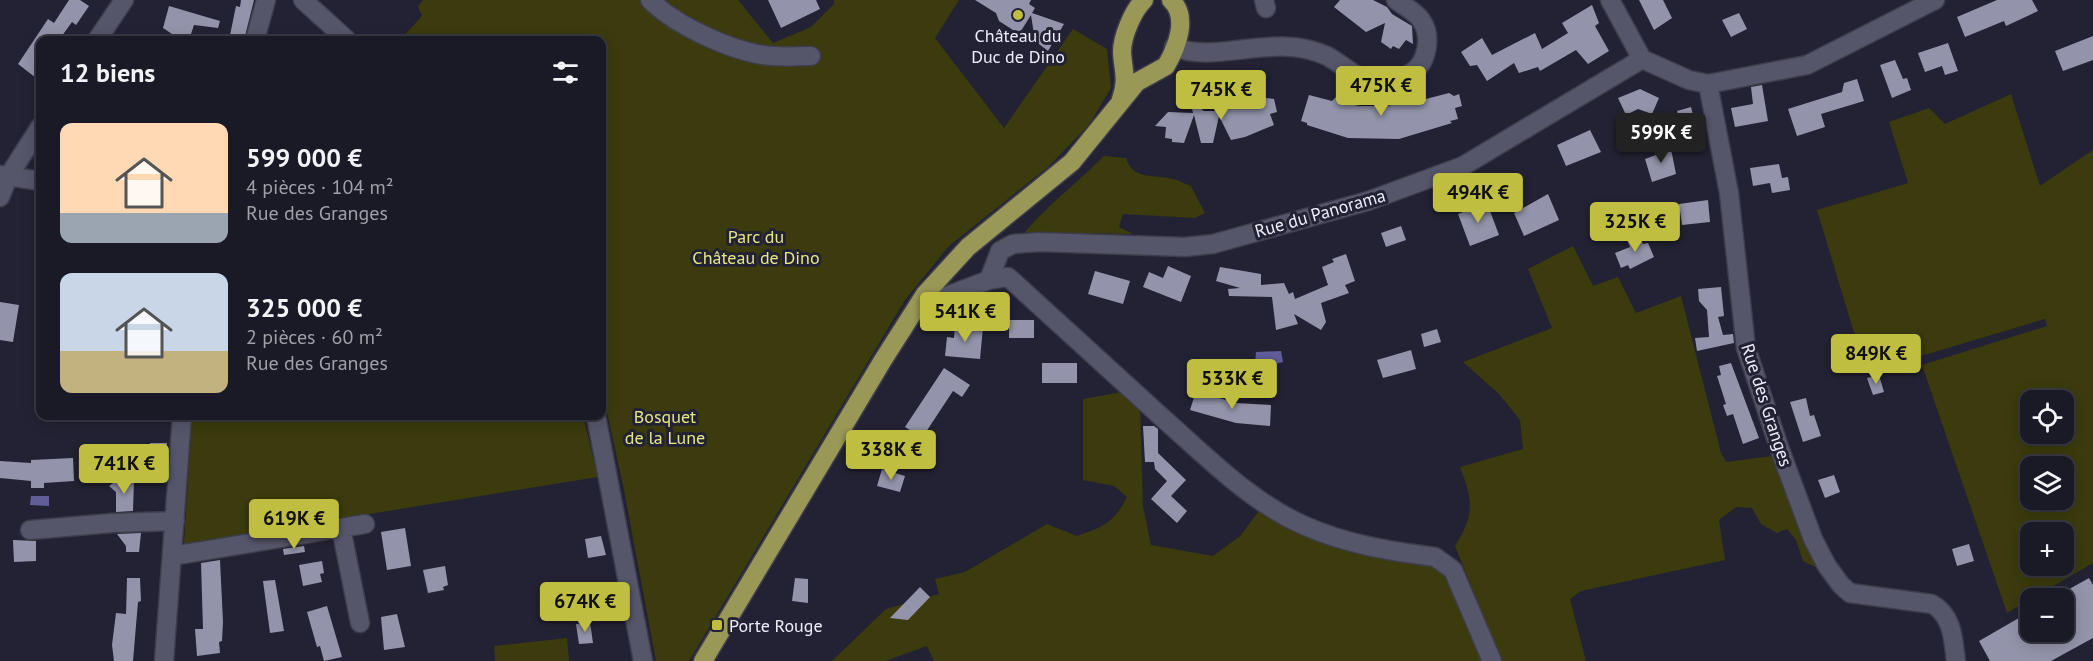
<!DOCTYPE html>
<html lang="fr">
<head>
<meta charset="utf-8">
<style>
  body { margin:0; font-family:"PT Sans",sans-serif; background:#23232f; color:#f1f3f6; height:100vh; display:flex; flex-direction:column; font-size:22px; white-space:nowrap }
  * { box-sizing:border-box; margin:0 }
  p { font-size:20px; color:#9fa1a7 }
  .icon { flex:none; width:33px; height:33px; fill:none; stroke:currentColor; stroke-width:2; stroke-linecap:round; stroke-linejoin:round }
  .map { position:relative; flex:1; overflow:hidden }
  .drawer { position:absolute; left:36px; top:36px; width:570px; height:384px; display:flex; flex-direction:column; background:#1a1a27; border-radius:12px; box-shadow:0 3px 15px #0003,0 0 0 2px #383844 }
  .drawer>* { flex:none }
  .tools { position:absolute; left:2020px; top:390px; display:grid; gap:12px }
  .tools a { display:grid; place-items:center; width:54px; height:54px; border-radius:12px; background:#1a1a27; box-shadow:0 3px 15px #0003,0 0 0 2px #383844; font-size:30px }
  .price { position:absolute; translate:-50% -51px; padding:0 14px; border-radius:6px; background:#c0be41; color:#111; font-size:20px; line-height:39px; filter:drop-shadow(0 2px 3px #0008) }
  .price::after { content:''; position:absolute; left:50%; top:36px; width:18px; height:14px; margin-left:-9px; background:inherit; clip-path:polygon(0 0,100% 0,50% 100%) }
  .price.active { background:#222; color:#fff }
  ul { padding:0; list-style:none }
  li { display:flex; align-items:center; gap:18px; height:150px; padding:0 24px }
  li span { display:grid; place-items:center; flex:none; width:168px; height:120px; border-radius:12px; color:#555 }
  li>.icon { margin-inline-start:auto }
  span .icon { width:72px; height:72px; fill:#fffc; stroke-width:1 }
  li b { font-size:26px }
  h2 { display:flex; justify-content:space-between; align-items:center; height:72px; padding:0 24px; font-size:26px }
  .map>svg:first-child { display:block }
</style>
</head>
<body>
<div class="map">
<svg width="2093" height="661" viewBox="0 0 2093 661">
  <rect width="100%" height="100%" fill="#222234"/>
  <path fill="#3b3b0d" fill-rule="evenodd" d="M423 0H738L773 43 811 27 834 4V0H959L935 38 1004 128 1073 29 1107 49 1111 88 1089 125 1048 167 949 246 905 300 689 661H656L623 485 602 389V40H400L422 16 418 6Z
    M2011 94 2040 186 2093 150V563L2007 613 1922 365 2047 326 2045 319 1894 364 1884 341 1859 349 1817 210 1908 183 1889 122 1929 108 1945 124ZM2031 400H2064V434H2031ZM2031 466H2064V500H2031ZM2064 532V566H2031V532Z
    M1104 156 1126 158C1133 181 1154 174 1173 179 1179 180 1185 184 1191 186L1205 213 1195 218 1123 214 1119 227 1133 234 1025 232C1049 204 1079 181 1104 156Z
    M1573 246 1593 286 1618 277 1636 313 1681 296 1721 453 1726 462 1772 456 1821 570 1803 561 1796 540 1787 529 1777 533 1761 524 1752 508 1736 507 1719 520 1725 560 1581 591 1570 599 1586 661H1502L1455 546C1475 515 1473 500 1460 467L1523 449 1520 420 1499 394 1463 362 1552 328 1528 269Z
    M1122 392 1140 406 1143 506 1151 545 1213 556 1240 536 1265 503 1307 533 1425 560C1458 578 1469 628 1483 661H934L927 646 885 661H832L886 609 939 594 935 579 965 572 1047 524 1077 536C1103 527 1114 523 1127 497L1114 486 1083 480V399Z
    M192 416H583L598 477 184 544Z
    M567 638 569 661H495L494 646Z"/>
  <path fill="#5f5e98" d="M1281 351 1283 362 1271 365 1255 363 1256 352Z
    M31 496H49V506L30 505Z"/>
  <path fill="#9394ab" d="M69 0H80L89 6 76 25 72 22 59 40H40V81L18 64 48 19 54 23Z
    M241 0H254L244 40H229L236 6 240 7Z
    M768 0H816L820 9 781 28Z
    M975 0H1031L1029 4 1035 8 1032 13 1064 24 1048 51 1035 41 1031 15 1019 34 999 21 996 13Z
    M1340 0H1373L1387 7 1392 14 1412 26 1413 44 1406 40 1399 49 1393 46 1391 49 1381 42 1385 23 1366 32 1334 7Z
    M1639 0H1663L1672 18 1654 30Z
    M1997 0H2032L2038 11 2006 26 2004 21 1965 37 1957 17Z
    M1592 5 1599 23 1595 26 1609 51 1588 64 1576 50 1540 71 1538 67 1519 73 1514 63 1487 81 1477 65 1470 66 1461 52 1482 38 1492 55 1535 33 1542 49 1568 33 1562 23Z
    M169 6 220 21 218 28 194 25 189 40 175 36 163 28Z
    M1739 13 1747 29 1731 37 1722 20Z
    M2093 36V60L2063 71 2055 51Z
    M1948 43 1958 71 1945 75 1942 66 1925 72 1918 53Z
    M1895 60 1903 79 1907 78 1911 90 1892 98 1880 65Z
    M1857 79 1864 101 1821 114 1825 127 1797 136 1788 109 1842 92 1844 83Z
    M1762 85 1768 121 1735 127 1731 108 1753 104 1751 87Z
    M1640 89 1659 98 1652 114 1638 109 1626 115 1618 98Z
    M1449 93 1454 96 1459 94 1462 106 1455 108 1458 119 1450 121 1452 123 1399 139 1348 138 1307 125V123L1301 121 1309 95 1332 101 1337 96 1343 102 1359 106H1378L1380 102 1386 106 1415 101 1420 94 1426 99Z
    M1266 98 1274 99 1277 112 1270 114 1274 125 1245 137 1231 140 1219 116 1213 143H1201L1194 115 1184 143 1172 142V139L1165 138 1166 127 1155 126 1168 112 1193 113 1190 101 1204 111H1217L1232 106 1237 99 1242 104Z
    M1691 107 1694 119 1681 124 1677 111Z
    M1590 130 1601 152 1566 166 1557 145Z
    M1670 144 1676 174 1652 182 1645 159 1656 155 1654 150Z
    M1779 164 1782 178 1788 177 1790 190 1772 193 1770 183 1753 186 1750 168Z
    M1548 194 1559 220 1524 236 1514 213Z
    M1708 200 1710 222 1682 225 1679 204Z
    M1487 203 1499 235 1470 246 1458 214Z
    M1401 226 1406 240 1386 247 1381 233Z
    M1639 235 1643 244 1648 243 1654 257 1630 269 1628 265 1621 268 1615 253 1630 247 1627 240Z
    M1346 254 1355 281 1345 285 1349 293 1321 303 1326 322 1321 330 1294 314 1298 324 1276 330 1272 297 1229 296 1228 289 1240 288 1216 281 1220 267 1261 274V285L1284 283 1289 294 1293 292 1295 299 1328 285 1322 267 1334 262 1332 259Z
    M1168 266 1191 276 1181 302 1143 287 1149 272 1163 278Z
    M1095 271 1130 281 1123 304 1088 294Z
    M1721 287 1724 316 1718 317 1723 335 1733 334 1734 343 1697 351 1695 338 1709 337 1707 310 1699 301 1698 289Z
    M0 302 19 305 13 342 0 340Z
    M1009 320H1034V338H1009Z
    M955 325 983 327 980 359 945 356 947 337 954 338Z
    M1437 329 1441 342 1424 347 1421 334Z
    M1411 350 1416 369 1383 378 1377 360Z
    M1042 363H1077V383H1042Z
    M1731 363 1759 438 1743 444 1733 414 1727 416 1723 405 1726 404 1717 376 1721 375 1719 366Z
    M944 368 970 385 962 397 953 391 922 438 905 427Z
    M1879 375 1884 392 1873 395 1867 378Z
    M1196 391 1236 403 1271 405 1270 426 1236 423 1190 410Z
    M1806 398 1810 416 1814 415 1821 436 1803 442 1790 402Z
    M1143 426H1154L1158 429V453L1186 480 1171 496 1187 511 1177 523 1151 499 1167 481 1155 469 1154 462H1145Z
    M150 443H167L166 456 150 454Z
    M73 458 74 481 44 483V488H31V481L0 478V461L31 463V460Z
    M882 469 905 476 900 492 877 486Z
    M1834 475 1840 492 1825 498 1818 480Z
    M134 480 133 511 116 512V492L109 486 116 481Z
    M405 528 411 566 387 570 381 532Z
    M141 533 139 552H126V546L117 534Z
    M601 536 606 555 588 558 585 539Z
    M13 540 36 541V561L14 562Z
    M1969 544 1974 561 1957 566 1952 549Z
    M304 546 305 552 284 555 283 549Z
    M220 560 223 622 222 641 219 642 220 653 197 656 195 629H203L201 563Z
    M322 561 324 573 320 574 322 582 303 586 299 565Z
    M445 566 448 585 443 587 444 590 428 593 423 570Z
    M127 578H140L141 601 138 602 133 661H114L112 645 116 613 126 614Z
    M795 578 808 579V603L792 601Z
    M2089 578 2093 585V638L2051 661H1990L1979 641 2031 611V632H2064V592Z
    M275 580 284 631 270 633 263 581Z
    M920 587 930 597 908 620 890 618Z
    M327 606 342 657 324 661 320 646 317 647 307 612Z
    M397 614 405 647 384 650 381 617Z
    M590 622 593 643 579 644 576 624Z"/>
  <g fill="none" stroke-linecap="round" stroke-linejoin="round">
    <defs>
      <path id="minor" d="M303 0 347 40
        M650 0C676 26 736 54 773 56 786 57 799 56 811 56
        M1264 0 1266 8
        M1610 0 1642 59 1689 80 1708 84 1729 193 1746 348 1780 450 1813 539 1827 566 1841 585 1850 593 1932 604C1953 616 1953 639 1956 661
        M97 40 124 0
        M255 40 266 0
        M1174 47C1208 61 1253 43 1292 47 1303 48 1316 51 1327 56 1343 64 1357 81 1376 81 1386 81 1402 79 1411 73 1428 63 1432 35 1421 20 1416 12 1404 6 1396 0
        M1708 84 1807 65 1935 0
        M0 175 40 181
        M0 197 8 177 40 127
        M989 280 1000 251 1013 244 1040 242 1185 247 1213 244 1368 201 1463 166 1642 59
        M925 294 939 299 989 280 1008 277C1060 325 1113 373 1166 421 1208 458 1251 502 1303 525 1345 544 1389 551 1435 557L1453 570 1492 661
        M596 416 643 661
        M341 528 360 623
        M30 530 112 523 175 521
        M172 556 365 524
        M164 661 182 416"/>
      <path id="major" d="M1121 99C1128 80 1123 70 1122 52 1122 37 1133 10 1144 0
        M703 661 883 360 925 294 968 247 1072 162 1137 82 1166 66C1177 47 1189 17 1171 0"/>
    </defs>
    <use href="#minor" stroke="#3e3d4c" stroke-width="21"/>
    <use href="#major" stroke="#3e3d4c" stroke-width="21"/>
    <use href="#minor" stroke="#56566b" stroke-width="18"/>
    <use href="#major" stroke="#999857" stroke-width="18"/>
  </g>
  <g fill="#c0be41" stroke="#222234" stroke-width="2">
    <circle cx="1018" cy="15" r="6"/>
    <rect x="711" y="619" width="12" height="12" rx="3"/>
  </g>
  <g text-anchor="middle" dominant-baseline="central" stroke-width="6" stroke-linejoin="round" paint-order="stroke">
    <g font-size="18" fill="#eeeefb" stroke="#222234">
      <text x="1018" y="35">Château du<tspan x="1018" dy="21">Duc de Dino</tspan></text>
      <text x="729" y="625" text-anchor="start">Porte Rouge</text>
    </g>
    <g font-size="18" fill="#eeeefb" stroke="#222234">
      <text transform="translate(1320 213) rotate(-16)">Rue du Panorama</text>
      <text transform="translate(1767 405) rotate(72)">Rue des Granges</text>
    </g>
    <g font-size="18" fill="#e6e784" stroke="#222234">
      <text x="756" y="236">Parc du<tspan x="756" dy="21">Château de Dino</tspan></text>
      <text x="665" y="416">Bosquet<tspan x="665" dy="21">de la Lune</tspan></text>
    </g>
  </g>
</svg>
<div class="tools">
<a><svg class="icon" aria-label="locate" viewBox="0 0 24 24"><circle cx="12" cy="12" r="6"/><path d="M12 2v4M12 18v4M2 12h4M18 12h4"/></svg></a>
<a><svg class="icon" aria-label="layers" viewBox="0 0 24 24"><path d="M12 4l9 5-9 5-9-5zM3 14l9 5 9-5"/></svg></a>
<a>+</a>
<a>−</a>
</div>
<b class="price" style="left:1381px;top:117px">475K €</b>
<b class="price" style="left:1221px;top:121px">745K €</b>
<b class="price active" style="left:1661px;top:164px">599K €</b>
<b class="price" style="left:1478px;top:224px">494K €</b>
<b class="price" style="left:1635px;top:253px">325K €</b>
<b class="price" style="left:965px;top:343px">541K €</b>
<b class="price" style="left:1876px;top:385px">849K €</b>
<b class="price" style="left:1232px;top:410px">533K €</b>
<b class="price" style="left:891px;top:481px">338K €</b>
<b class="price" style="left:124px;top:495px">741K €</b>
<b class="price" style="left:294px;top:550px">619K €</b>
<b class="price" style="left:585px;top:633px">674K €</b>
<section class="drawer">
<h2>12 biens<svg class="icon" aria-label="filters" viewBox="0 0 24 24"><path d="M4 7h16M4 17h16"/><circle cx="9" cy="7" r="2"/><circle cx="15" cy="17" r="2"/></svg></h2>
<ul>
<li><span style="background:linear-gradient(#ffd9b3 75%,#9aa5b1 0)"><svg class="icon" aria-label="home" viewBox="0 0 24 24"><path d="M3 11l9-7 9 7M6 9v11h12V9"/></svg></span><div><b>599 000 €</b><p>4 pièces · 104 m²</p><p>Rue des Granges</p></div></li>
<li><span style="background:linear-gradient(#c9d6e8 65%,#c2b280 0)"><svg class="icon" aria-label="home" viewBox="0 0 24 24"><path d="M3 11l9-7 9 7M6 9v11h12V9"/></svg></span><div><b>325 000 €</b><p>2 pièces · 60 m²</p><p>Rue des Granges</p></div></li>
</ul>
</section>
</div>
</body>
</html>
